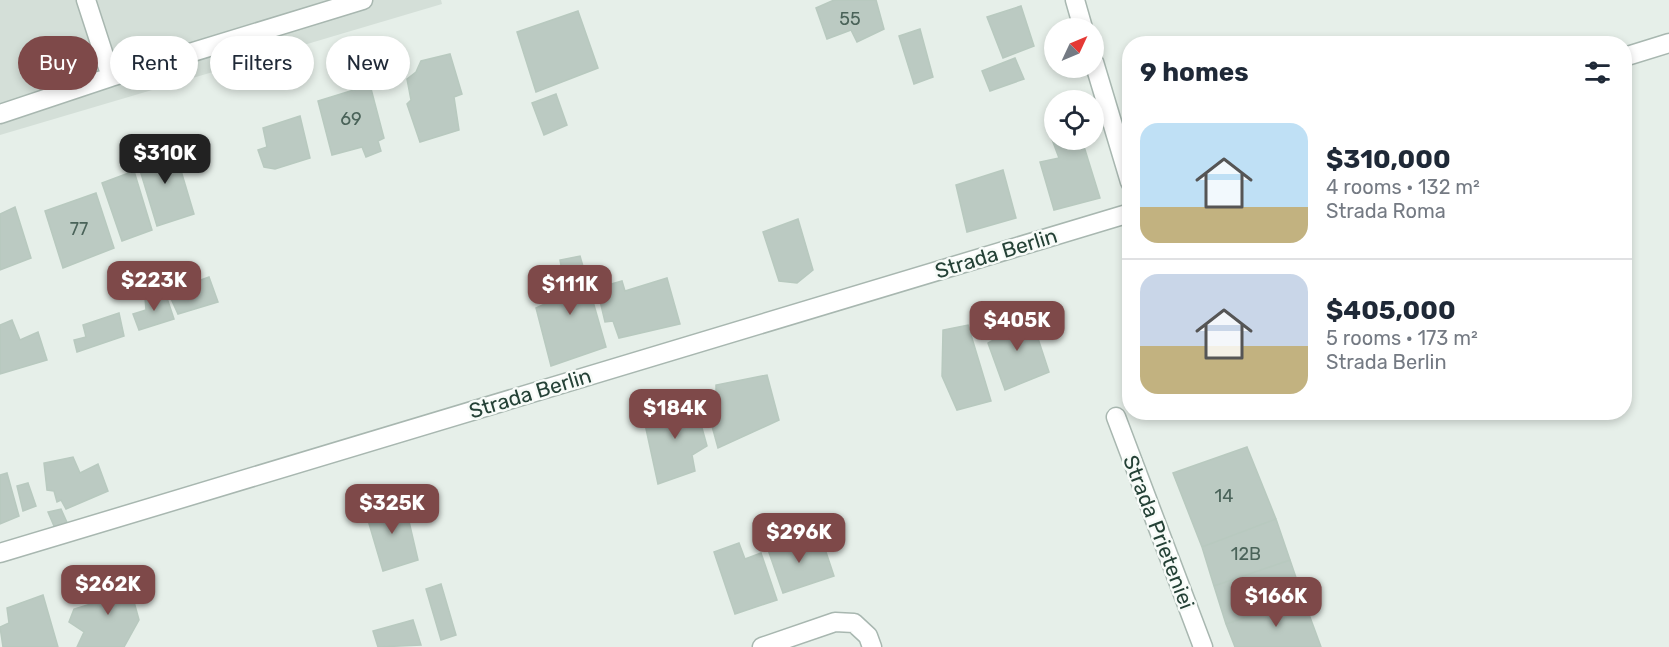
<!DOCTYPE html>
<html lang="en">
<head>
<meta charset="utf-8">
<style>
  body { margin:0; font-family:Rubik,sans-serif; background:#f2f2f3; color:#1f2937; height:100vh; display:flex; flex-direction:column; font-size:22px; white-space:nowrap }
  * { box-sizing:border-box; margin:0 }
  p { font-size:20px; color:#747a83 }
  .icon { flex:none; width:33px; height:33px; fill:none; stroke:currentColor; stroke-width:2; stroke-linecap:round; stroke-linejoin:round }
  .map { position:relative; flex:1; overflow:hidden }
  .drawer { position:absolute; left:1122px; top:36px; width:510px; height:384px; display:flex; flex-direction:column; background:#fff; border-radius:24px; box-shadow:0 3px 9px #0003 }
  .drawer>* { flex:none }
  .hud { position:absolute; left:18px; top:36px; width:570px; height:54px; display:flex; gap:12px }
  .needle { width:39px; rotate:46deg }
  .controls { position:absolute; left:1044px; top:18px; display:grid; gap:12px }
  .controls a { display:grid; place-items:center; width:60px; height:60px; border-radius:50%; background:#fff; box-shadow:0 3px 9px #0003; font-size:30px }
  .price { position:absolute; translate:-50% -51px; padding:0 14px; border-radius:12px; background:#7e4949; color:#fff; font-size:20px; line-height:39px; filter:drop-shadow(0 2px 3px #0008) }
  .price::after { content:''; position:absolute; left:50%; top:36px; width:18px; height:14px; margin-left:-9px; background:inherit; clip-path:polygon(0 0,100% 0,50% 100%) }
  .price.on { background:#222; color:#fff }
  ul { padding:0; list-style:none }
  li { display:flex; align-items:center; gap:18px; height:150px; padding:0 18px }
  li+li { border-top:2px solid #e0e1e3 }
  li span { display:grid; place-items:center; flex:none; width:168px; height:120px; border-radius:18px; color:#555 }
  li>.icon { margin-inline-start:auto }
  span .icon { width:72px; height:72px; fill:#fffc; stroke-width:1 }
  li b { font-size:26px }
  h2 { display:flex; justify-content:space-between; align-items:center; height:72px; padding:0 18px; font-size:26px }
  .pill { padding:0 21px; border-radius:27px; background:#fff; box-shadow:0 3px 9px #0003; font-size:21px; line-height:54px }
  .pill.on { background:#7e4949; color:#fff }
  .map>svg:first-child { display:block }
</style>
</head>
<body>
<div class="map">
<svg width="1669" height="647" viewBox="0 0 1669 647">
  <rect width="100%" height="100%" fill="#e6efe9"/>
  <path fill="#d4dfd8" d="M0 0H441L442 4 0 135Z"/>
  <path fill="#bbcac2" stroke="#b8c9bf" stroke-width="1.5" d="M834 0H876L884 29 857 42 851 30 827 39 816 8Z
    M1021 6 1034 46 1003 58 987 17Z
    M578 11 598 68 536 92 517 32Z
    M920 29 933 77 914 84 899 36Z
    M450 54 462 94 454 97 459 130 420 142 407 104 411 100 407 79 416 72 421 61Z
    M1015 58 1024 79 990 91 982 71Z
    M370 85 384 138 378 141 381 151 366 157 362 147 332 155 318 101Z
    M556 94 567 125 544 135 532 103Z
    M300 116 310 158 275 169 264 167 258 150 267 147 263 128Z
    M1054 132V140H1082L1100 198 1054 210 1040 162 1059 158 1050 134Z
    M173 144 194 214 157 226 136 157Z
    M1003 170 1016 218 967 232 956 185Z
    M134 171 152 230 122 241 102 183Z
    M96 193 114 248 63 268 45 211Z
    M15 207 31 258 0 270V214Z
    M798 219 813 270 797 283 779 281 763 232Z
    M580 256 606 347 551 366 536 308 547 303 545 288 564 281 560 260Z
    M209 277 218 302 178 314 168 292Z
    M667 278 680 324 619 338 613 321 605 322 597 288 622 281 625 291Z
    M165 292 174 319 139 330 133 314 146 310 145 298Z
    M119 313 124 336 77 352 74 340 86 337 83 325Z
    M1013 315 1019 327 1032 320 1049 372 1005 390 988 343 997 338 992 324Z
    M12 320 20 340 38 332 47 360 0 374V325Z
    M968 325 991 401 957 410 942 376 943 330Z
    M767 375 779 420 718 448 707 408 716 399V385Z
    M694 399 707 446 692 455 695 471 658 484 643 415Z
    M1247 447 1276 519 1202 547 1173 473Z
    M73 457 80 473 98 464 108 491 66 509 61 500 57 502 54 491 47 490 44 463Z
    M7 473 19 516 0 524V475Z
    M28 483 36 506 23 511 17 486Z
    M404 500 418 560 383 571 365 510Z
    M61 509 69 527 57 533 48 512Z
    M1276 519 1290 560 1214 586 1202 547Z
    M782 535 788 552 822 540 834 576 783 593 765 541Z
    M739 543 745 559 761 553 777 600 735 614 714 552Z
    M1290 560 1303 598 1226 624 1214 586Z
    M107 576 128 580 139 620 124 647H77L84 632 69 622 74 609 94 603Z
    M441 584 456 635 441 640 426 589Z
    M43 595 58 647H3L0 627 9 623 7 608Z
    M1303 598 1321 647H1235L1226 624Z
    M413 620 421 645 378 647 373 631Z"/>
  <g fill="none" stroke-linecap="round" stroke-linejoin="round">
    <defs>
      <path id="minor" d="M86 0 111 77
        M1075 0 1083 28
        M1624 57 1669 43
        M1094 62 1130 182
        M0 114 111 77 363 0
        M1116 417 1203 647
        M0 553 1130 213
        M762 647 835 622 854 623 868 636 872 647"/>
    </defs>
    <use href="#minor" stroke="#a8b7b0" stroke-width="21"/>
    <use href="#minor" stroke="#fff" stroke-width="18"/>
  </g>
  <g text-anchor="middle" dominant-baseline="central" stroke-width="5" stroke-linejoin="round" paint-order="stroke">
    <g font-size="18" fill="#4a6359">
      <text x="850" y="19">55</text>
      <text x="351" y="119">69</text>
      <text x="79" y="229">77</text>
      <text x="1224" y="496">14</text>
      <text x="1246" y="554">12B</text>
    </g>
    <g font-size="21" fill="#244136" stroke="#f7fbf8">
      <text transform="translate(996 253) rotate(-17)">Strada Berlin</text>
      <text transform="translate(530 393) rotate(-17)">Strada Berlin</text>
      <text transform="translate(1159 532) rotate(69)">Strada Prieteniei</text>
    </g>
  </g>
</svg>
<div class="controls">
<a><svg class="needle" viewBox="-14 -14 28 28"><path d="M0-13l5 13h-10z" fill="#e53935"/><path d="M0 13l5-13h-10z" fill="#747a83"/></svg></a>
<a><svg class="icon" aria-label="locate" viewBox="0 0 24 24"><circle cx="12" cy="12" r="6"/><path d="M12 2v4M12 18v4M2 12h4M18 12h4"/></svg></a>
</div>
<b class="price on" style="left:165px;top:185px">$310K</b>
<b class="price" style="left:154px;top:312px">$223K</b>
<b class="price" style="left:570px;top:316px">$111K</b>
<b class="price" style="left:1017px;top:352px">$405K</b>
<b class="price" style="left:675px;top:440px">$184K</b>
<b class="price" style="left:392px;top:535px">$325K</b>
<b class="price" style="left:799px;top:564px">$296K</b>
<b class="price" style="left:108px;top:616px">$262K</b>
<b class="price" style="left:1276px;top:628px">$166K</b>
<div class="hud">
<a class="pill on">Buy</a>
<a class="pill">Rent</a>
<a class="pill">Filters</a>
<a class="pill">New</a>
</div>
<section class="drawer">
<h2>9 homes<svg class="icon" aria-label="filters" viewBox="0 0 24 24"><path d="M4 7h16M4 17h16"/><circle cx="9" cy="7" r="2"/><circle cx="15" cy="17" r="2"/></svg></h2>
<ul>
<li><span style="background:linear-gradient(#bfe0f5 70%,#c2b280 0)"><svg class="icon" aria-label="home" viewBox="0 0 24 24"><path d="M3 11l9-7 9 7M6 9v11h12V9"/></svg></span><div><b>$310,000</b><p>4 rooms · 132 m²</p><p>Strada Roma</p></div></li>
<li><span style="background:linear-gradient(#c9d6e8 60%,#c2b280 0)"><svg class="icon" aria-label="home" viewBox="0 0 24 24"><path d="M3 11l9-7 9 7M6 9v11h12V9"/></svg></span><div><b>$405,000</b><p>5 rooms · 173 m²</p><p>Strada Berlin</p></div></li>
</ul>
</section>
</div>
</body>
</html>
